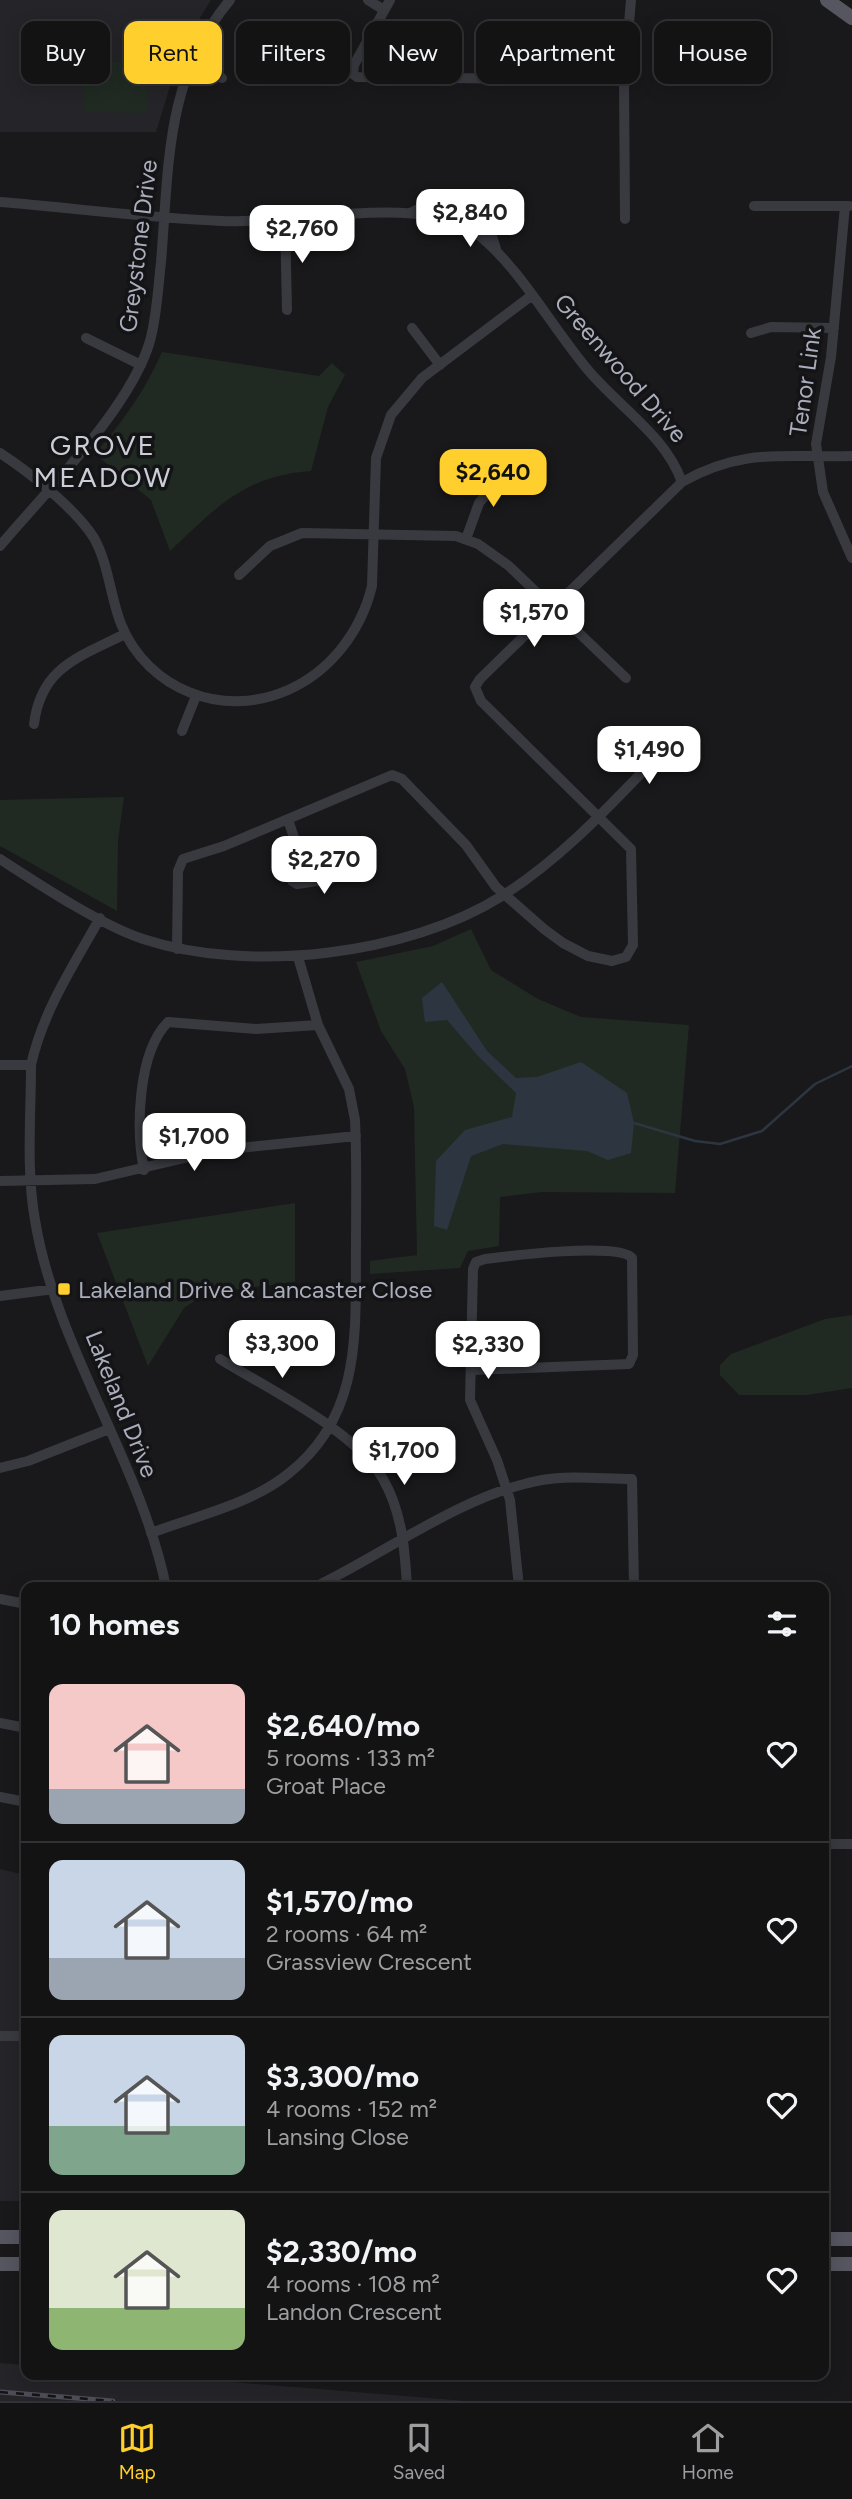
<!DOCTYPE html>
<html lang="en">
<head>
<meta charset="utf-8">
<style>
  body { margin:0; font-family:Figtree,sans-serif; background:#1c1c1d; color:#f1f3f6; height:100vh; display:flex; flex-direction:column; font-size:26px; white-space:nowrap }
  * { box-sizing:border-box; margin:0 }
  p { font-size:23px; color:#9d9ea0 }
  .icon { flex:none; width:38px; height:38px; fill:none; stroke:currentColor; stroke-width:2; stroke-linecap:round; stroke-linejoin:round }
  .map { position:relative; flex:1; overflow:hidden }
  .details { position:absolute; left:21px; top:1582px; width:808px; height:798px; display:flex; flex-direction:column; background:#131314; border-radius:14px; box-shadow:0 4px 18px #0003,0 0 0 2px #323234 }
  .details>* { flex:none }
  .top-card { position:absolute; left:21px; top:21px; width:810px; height:63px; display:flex; gap:14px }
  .price { position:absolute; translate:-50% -60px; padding:0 16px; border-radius:14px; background:#fff; color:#222; font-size:23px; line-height:46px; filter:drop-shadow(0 2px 4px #0008) }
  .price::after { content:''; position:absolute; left:50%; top:42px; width:21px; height:16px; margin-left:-10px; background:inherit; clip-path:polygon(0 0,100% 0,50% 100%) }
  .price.current { background:#ffcf2d; color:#111 }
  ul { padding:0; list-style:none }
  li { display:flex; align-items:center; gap:21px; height:175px; padding:0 28px }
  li+li { border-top:2px solid #323234 }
  li span { display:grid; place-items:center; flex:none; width:196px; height:140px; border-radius:14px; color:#555 }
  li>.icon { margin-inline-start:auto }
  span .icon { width:84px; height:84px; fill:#fffc; stroke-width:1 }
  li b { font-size:30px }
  h2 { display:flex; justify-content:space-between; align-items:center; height:84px; padding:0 28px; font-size:30px }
  .pill { padding:0 24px; border-radius:14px; background:#131314; box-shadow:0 4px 18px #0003,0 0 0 2px #323234; font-size:24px; line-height:63px }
  .pill.current { background:#ffcf2d; color:#111 }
  .menu { display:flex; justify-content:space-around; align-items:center; height:98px; border-top:2px solid #323234; background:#131314; font-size:19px; color:#9d9ea0 }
  .menu a { display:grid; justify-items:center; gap:4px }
  .menu .current { color:#ffcf2d }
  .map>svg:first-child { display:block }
</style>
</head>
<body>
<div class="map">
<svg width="852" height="2401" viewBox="0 0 852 2401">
  <rect width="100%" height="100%" fill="#19191b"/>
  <path fill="#252428" d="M0 0H211L182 47 156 132H0Z
    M0 1869 26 1875V2201H0Z
    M0 2363 26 2365V2375H147L466 2401H0Z"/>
  <path fill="#202a22" d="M86 61 147 63V113L83 112Z
    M162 352 319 376 332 363 345 375 328 407 311 471C243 476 216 508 170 551L151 500 95 454C123 421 145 391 162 352Z
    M124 797 118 841 117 911 0 846V800Z
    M471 929 491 970 538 999 581 1017 689 1025 675 1193 542 1192 500 1197 499 1246 468 1251 460 1268 370 1274V1261L417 1255 414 1107 405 1069 381 1031 356 962 433 946Z
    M295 1203V1282L206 1293 184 1308 148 1366 97 1233Z
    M852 1315V1388L807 1395H739L720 1375V1365L731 1354 825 1319Z"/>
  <path fill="#2d3640" d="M442 982 487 1051 516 1078 537 1077 581 1062 627 1093 634 1123 631 1153 608 1160 587 1151 503 1144 471 1156 447 1230 434 1226 436 1161 465 1130 512 1117 516 1093 478 1056 447 1020 425 1022 422 998Z"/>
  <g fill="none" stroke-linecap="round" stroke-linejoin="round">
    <path stroke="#2d3640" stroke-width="2.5" d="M634 1123 695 1141 720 1144 762 1131 815 1084 852 1066"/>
    <path stroke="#393a40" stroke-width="10" d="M368 0 384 10
      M390 0 354 65 353 74 357 77 624 80
      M190 60 222 78
      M499 79 500 48
      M0 202C74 208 148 218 222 221 292 225 421 192 477 234 519 266 553 329 588 370 619 407 665 435 682 482
      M754 206H849
      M845 206 831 357 816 444 823 492 852 558
      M412 212C449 196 451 193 485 214L496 249
      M625 219 624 80 631 0
      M285 220 287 310
      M412 328 440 365
      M751 333 771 327 834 328
      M86 338 141 365
      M0 453C29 472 76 509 94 538 109 565 110 596 121 624 148 690 223 719 288 690 331 671 361 631 372 586L376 458 391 415 422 378 531 296
      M466 539 479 503 506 472
      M0 546C47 490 130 409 150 341 157 315 158 288 161 262 169 166 165 77 230 0
      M239 575 270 546 302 533 456 536 478 544 509 566 626 678
      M34 724C41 667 79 657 125 634
      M182 731 196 696
      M288 820 299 852 330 865 333 870 331 879 297 884 292 881 290 871 299 852
      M0 859C37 883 102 926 143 939 249 974 408 955 502 896 569 854 623 791 678 735
      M100 918C73 966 43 1011 31 1065 31 1116 26 1170 35 1220 55 1345 141 1463 166 1587
      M177 949 178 871 183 859 224 846 392 775 402 779 466 845 496 887 544 929 563 943 588 956 612 961 626 957 633 945 631 849 481 701 475 687 480 679 682 482C744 447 785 458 852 456
      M0 1065H31
      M144 1170C136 1131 137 1053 168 1022L256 1029 318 1025
      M0 1181 95 1179 219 1150 356 1136
      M0 1296 54 1289
      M220 1359C268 1389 356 1431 383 1479 402 1512 405 1550 407 1587
      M473 1370 629 1364 633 1355 632 1258C620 1242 508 1256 485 1259L476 1262 473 1269 470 1400 497 1460 510 1500 519 1587
      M0 1468 28 1461 109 1429
      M151 1533C196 1516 251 1504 288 1474 364 1415 355 1328 356 1243 356 1202 357 1161 355 1120L349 1089 318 1025 298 957
      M315 1587C386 1553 463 1494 542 1480 571 1475 603 1479 632 1479L634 1587
      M0 1599 26 1604
      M0 1723 26 1728
      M0 1797 26 1802
      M824 1844H852
      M0 2036H26"/>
    <path stroke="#555660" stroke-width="14" d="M827 0 852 18
      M0 2237H26
      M824 2239H852
      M0 2264H26
      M824 2264H852"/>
    <defs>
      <path id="rail" d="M0 2392 113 2401"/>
    </defs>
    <use href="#rail" stroke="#4c4d56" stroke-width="5"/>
    <use href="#rail" stroke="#141416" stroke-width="2.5" stroke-dasharray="8" stroke-linecap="butt"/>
  </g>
  <rect fill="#ffcf2d" stroke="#141416" stroke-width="2.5" x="57" y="1282" width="14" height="14" rx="3.5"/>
  <g text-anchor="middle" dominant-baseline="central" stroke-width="7" stroke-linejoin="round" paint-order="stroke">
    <g font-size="24" fill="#aaaebc" stroke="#141416">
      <text transform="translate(138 246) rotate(-83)">Greystone Drive</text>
      <text transform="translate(621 368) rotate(49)">Greenwood Drive</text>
      <text transform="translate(805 382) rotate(-82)">Tenor Link</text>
      <text transform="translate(122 1404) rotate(68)">Lakeland Drive</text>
    </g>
    <g font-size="24" fill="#aaaebc" stroke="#141416" text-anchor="start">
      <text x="78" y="1289">Lakeland Drive &amp; Lancaster Close</text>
    </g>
    <g font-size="28" letter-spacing="2" fill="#cbcdd7" stroke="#141416">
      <text x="103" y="445">GROVE<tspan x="103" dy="32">MEADOW</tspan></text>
    </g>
  </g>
</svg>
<b class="price" style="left:470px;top:249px">$2,840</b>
<b class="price" style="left:302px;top:265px">$2,760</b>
<b class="price current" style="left:493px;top:509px">$2,640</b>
<b class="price" style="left:534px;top:649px">$1,570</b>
<b class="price" style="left:649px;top:786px">$1,490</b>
<b class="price" style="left:324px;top:896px">$2,270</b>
<b class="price" style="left:194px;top:1173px">$1,700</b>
<b class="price" style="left:282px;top:1380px">$3,300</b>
<b class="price" style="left:488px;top:1381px">$2,330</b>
<b class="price" style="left:404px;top:1487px">$1,700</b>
<div class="top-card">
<a class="pill">Buy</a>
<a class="pill current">Rent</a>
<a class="pill">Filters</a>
<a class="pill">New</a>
<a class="pill">Apartment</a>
<a class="pill">House</a>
</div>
<section class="details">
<h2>10 homes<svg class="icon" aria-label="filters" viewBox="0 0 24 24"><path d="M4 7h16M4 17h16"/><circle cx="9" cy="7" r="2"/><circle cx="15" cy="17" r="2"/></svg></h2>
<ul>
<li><span style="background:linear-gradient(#f6c9c9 75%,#9aa5b1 0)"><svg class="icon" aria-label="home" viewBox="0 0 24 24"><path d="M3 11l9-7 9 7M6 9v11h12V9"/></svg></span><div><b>$2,640/mo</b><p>5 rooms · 133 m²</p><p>Groat Place</p></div><svg class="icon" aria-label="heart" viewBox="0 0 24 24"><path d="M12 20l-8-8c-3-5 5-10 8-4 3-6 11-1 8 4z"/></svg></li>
<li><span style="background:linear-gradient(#c9d6e8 70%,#9aa5b1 0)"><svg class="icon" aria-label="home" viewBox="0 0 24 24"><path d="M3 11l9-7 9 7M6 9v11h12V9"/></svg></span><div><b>$1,570/mo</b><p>2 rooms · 64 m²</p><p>Grassview Crescent</p></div><svg class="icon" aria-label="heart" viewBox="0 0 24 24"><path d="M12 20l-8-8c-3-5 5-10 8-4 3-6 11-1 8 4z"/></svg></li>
<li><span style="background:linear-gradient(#c9d6e8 65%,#7fa58c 0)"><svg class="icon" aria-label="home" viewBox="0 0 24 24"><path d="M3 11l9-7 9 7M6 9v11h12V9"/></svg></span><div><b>$3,300/mo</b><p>4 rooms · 152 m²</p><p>Lansing Close</p></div><svg class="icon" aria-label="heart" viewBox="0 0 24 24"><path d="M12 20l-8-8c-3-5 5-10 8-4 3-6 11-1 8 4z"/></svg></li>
<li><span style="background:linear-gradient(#dfe7d0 70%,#8fb573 0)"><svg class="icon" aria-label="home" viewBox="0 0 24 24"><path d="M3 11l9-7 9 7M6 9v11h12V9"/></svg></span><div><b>$2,330/mo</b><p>4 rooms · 108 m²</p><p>Landon Crescent</p></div><svg class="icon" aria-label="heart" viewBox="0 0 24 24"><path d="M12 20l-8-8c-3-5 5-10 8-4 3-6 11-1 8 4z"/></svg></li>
</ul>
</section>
</div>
<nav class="menu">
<a class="current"><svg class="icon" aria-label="map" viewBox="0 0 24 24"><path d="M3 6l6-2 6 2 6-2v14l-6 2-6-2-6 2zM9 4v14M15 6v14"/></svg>Map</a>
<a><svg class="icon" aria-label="saved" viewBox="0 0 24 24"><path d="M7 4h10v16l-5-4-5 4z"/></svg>Saved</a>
<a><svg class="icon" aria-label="home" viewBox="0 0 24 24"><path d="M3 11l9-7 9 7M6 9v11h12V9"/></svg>Home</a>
</nav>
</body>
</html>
